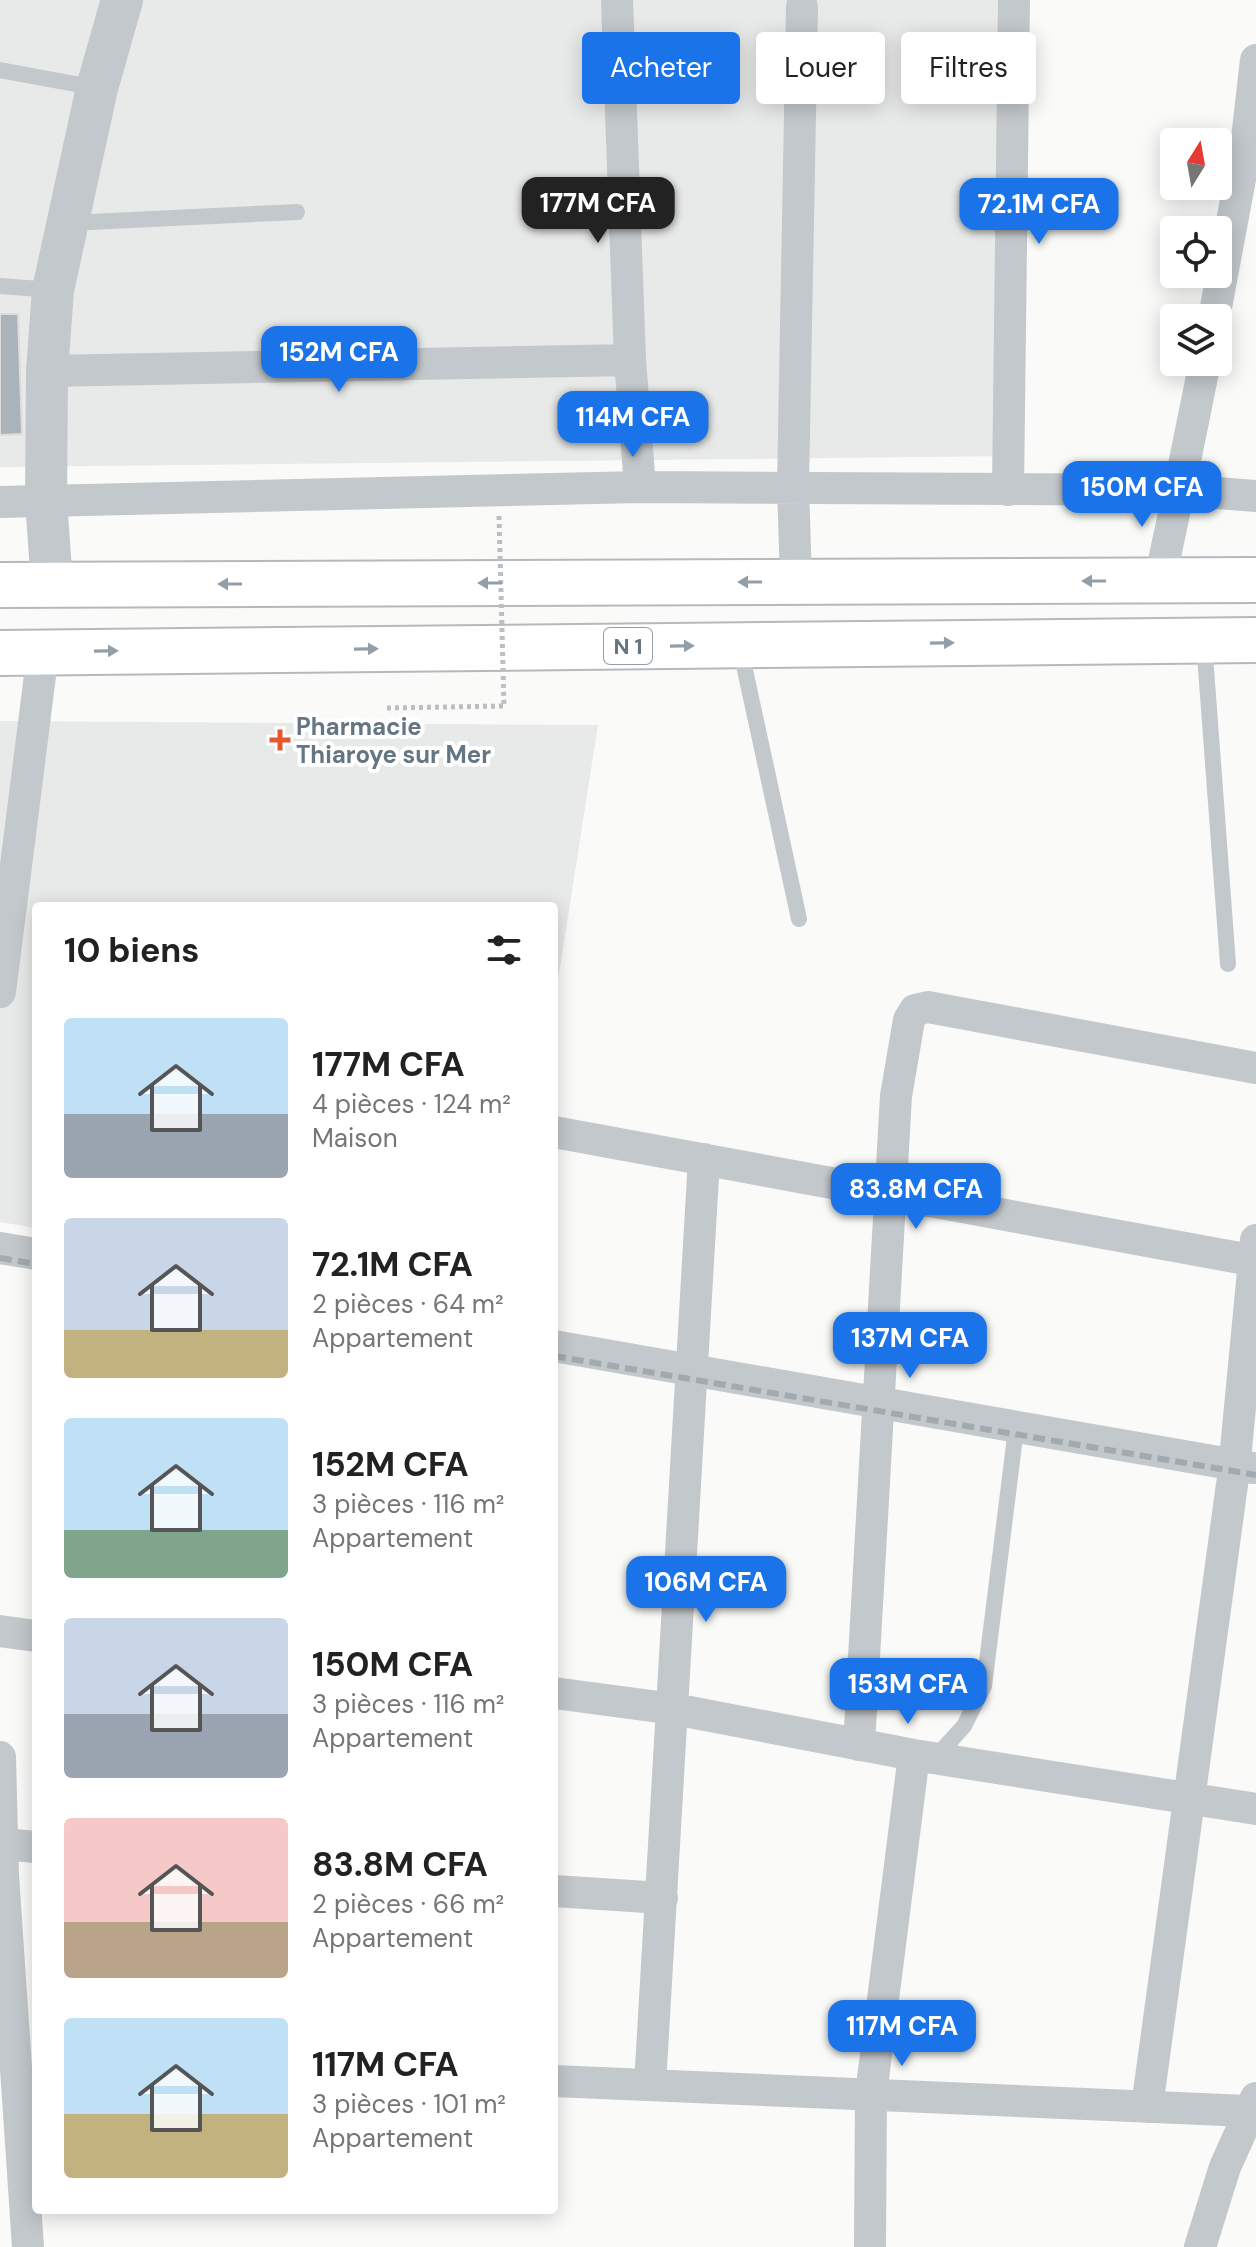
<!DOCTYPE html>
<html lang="fr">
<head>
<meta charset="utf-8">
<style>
  body { margin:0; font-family:"DM Sans",sans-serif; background:#f2f2f2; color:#222; height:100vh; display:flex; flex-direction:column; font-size:30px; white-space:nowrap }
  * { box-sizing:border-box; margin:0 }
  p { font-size:26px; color:#767676 }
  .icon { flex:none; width:44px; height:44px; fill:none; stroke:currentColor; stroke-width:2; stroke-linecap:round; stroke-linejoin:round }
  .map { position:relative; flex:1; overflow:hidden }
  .sheet { position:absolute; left:32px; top:902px; width:526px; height:1312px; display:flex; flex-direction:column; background:#fff; border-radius:8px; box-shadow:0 4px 20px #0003 }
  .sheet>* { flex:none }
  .hud { position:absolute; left:582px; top:32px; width:554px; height:72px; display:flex; gap:16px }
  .needle { width:52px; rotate:11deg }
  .buttons { position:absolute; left:1160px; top:128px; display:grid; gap:16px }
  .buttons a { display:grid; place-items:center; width:72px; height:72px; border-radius:8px; background:#fff; box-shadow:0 4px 20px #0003; font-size:40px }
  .price { position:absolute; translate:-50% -68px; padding:0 18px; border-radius:16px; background:#1a73e8; color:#fff; font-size:26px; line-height:52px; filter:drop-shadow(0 2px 4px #0008) }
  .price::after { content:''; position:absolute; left:50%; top:48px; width:24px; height:18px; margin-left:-12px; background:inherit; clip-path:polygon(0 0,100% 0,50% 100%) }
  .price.on { background:#222; color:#fff }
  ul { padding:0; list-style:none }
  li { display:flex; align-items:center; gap:24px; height:200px; padding:0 32px }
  li span { display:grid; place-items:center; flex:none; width:224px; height:160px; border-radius:8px; color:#555 }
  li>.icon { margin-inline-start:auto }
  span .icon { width:96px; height:96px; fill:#fffc; stroke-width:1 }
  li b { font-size:34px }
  h2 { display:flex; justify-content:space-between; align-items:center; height:96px; padding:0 32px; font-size:34px }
  .chip { padding:0 28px; border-radius:8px; background:#fff; box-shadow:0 4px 20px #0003; font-size:28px; line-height:72px }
  .chip.on { background:#1a73e8; color:#fff }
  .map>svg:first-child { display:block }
</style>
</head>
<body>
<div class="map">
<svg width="1256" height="2247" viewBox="0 0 1256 2247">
  <rect width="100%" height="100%" fill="#fafaf8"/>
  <path fill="#e8e9e9" d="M0 0H1026L1013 456 0 467Z
    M0 721 598 725 554 1006V906H36V1228L0 1222Z"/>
  <path fill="#aab3b9" stroke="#dcdcda" stroke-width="2" d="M0 314H18L22 434 0 435Z"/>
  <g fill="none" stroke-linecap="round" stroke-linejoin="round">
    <defs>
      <path id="trunk" d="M0 585 1256 580
        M0 653 1256 640"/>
    </defs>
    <use href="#trunk" stroke="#b4b9bd" stroke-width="48"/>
    <path stroke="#bbbfc2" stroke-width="5" stroke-dasharray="4 4" stroke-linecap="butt" d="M387 708 504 706"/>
    <path stroke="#c3c8cc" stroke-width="16" d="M0 70 97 88
      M69 223 297 212
      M0 286 53 290
      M1204 642 1228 964
      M740 647 799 919
      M934 1759 964 1726 984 1686 1016 1429"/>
    <path stroke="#c3c8cc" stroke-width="32" d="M617 0 630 360 640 487
      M1214 318 1246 147 1256 60
      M47 371 630 360
      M1008 490 1014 0
      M0 502 640 487 1179 490 1205 362
      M1160 580 1179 490 1256 496
      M796 582 793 486 802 7
      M0 992 43 652
      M554 1132 1256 1261
      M0 1248 36 1254
      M554 1346 1253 1468
      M0 1631 36 1636
      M554 1693 674 1709 914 1755 1256 1809
      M859 1745 896 1096 909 1020 915 1010 928 1007 1256 1068
      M0 1757 3 1875 28 2247
      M3 1844 36 1847
      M554 1891 662 1898
      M554 2081 1247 2111
      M650 2085 704 1159
      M1147 2107 1234 1470 1256 1240
      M870 2247 871 2094 914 1755
      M1200 2247 1225 2167 1256 2098"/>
    <path stroke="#c3c8cc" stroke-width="42" d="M52 584 46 501 47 371 53 290 97 88 122 0"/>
    <use href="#trunk" stroke="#fff" stroke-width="44"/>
    <path stroke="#a2aab0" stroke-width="6" stroke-dasharray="12 6" stroke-linecap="butt" d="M0 1258 36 1264
      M554 1356 1256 1475"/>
    <path stroke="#bbbfc2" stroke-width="5" stroke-dasharray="4 4" stroke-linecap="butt" d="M499 516 504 706"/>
  </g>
  <defs><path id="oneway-solid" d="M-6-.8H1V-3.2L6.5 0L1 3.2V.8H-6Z" transform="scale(2)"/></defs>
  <g fill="#939fa8">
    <use href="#oneway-solid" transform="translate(1094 581) rotate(180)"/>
    <use href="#oneway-solid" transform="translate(750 582) rotate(180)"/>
    <use href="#oneway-solid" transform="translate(490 583) rotate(180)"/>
    <use href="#oneway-solid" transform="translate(230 584) rotate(180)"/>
    <use href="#oneway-solid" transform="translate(942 643) rotate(-1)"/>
    <use href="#oneway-solid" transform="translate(682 646) rotate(-1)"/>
    <use href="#oneway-solid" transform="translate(366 649) rotate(-1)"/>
    <use href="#oneway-solid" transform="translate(106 651) rotate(-1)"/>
  </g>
  <path fill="#e4572e" stroke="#fff" stroke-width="3" d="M276 728h8v8h8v8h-8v8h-8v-8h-8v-8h8z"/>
  <g text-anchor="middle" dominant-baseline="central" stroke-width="8" stroke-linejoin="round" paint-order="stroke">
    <rect fill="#fff" stroke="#939fa8" stroke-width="2" x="604" y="628" width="48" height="36" rx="6"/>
    <g font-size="22" font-weight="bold" fill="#657683">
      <text x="628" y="646">N 1</text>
    </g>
    <g font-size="24" font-weight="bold" fill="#657683" stroke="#fff" text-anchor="start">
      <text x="296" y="726">Pharmacie<tspan x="296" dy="28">Thiaroye sur Mer</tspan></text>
    </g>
  </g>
</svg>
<div class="buttons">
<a><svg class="needle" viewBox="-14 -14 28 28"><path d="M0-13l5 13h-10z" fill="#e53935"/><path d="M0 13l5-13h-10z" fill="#767676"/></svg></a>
<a><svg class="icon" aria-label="locate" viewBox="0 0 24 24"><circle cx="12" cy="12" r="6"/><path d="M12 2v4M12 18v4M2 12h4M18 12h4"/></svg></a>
<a><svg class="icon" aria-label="layers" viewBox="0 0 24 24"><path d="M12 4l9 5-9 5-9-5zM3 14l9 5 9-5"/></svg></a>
</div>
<b class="price on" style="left:598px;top:245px">177M CFA</b>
<b class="price" style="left:1039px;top:246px">72.1M CFA</b>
<b class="price" style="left:339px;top:394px">152M CFA</b>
<b class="price" style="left:633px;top:459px">114M CFA</b>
<b class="price" style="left:1142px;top:529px">150M CFA</b>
<b class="price" style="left:916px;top:1231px">83.8M CFA</b>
<b class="price" style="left:910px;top:1380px">137M CFA</b>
<b class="price" style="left:706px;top:1624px">106M CFA</b>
<b class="price" style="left:908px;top:1726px">153M CFA</b>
<b class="price" style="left:902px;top:2068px">117M CFA</b>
<div class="hud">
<a class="chip on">Acheter</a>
<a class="chip">Louer</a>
<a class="chip">Filtres</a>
</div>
<section class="sheet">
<h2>10 biens<svg class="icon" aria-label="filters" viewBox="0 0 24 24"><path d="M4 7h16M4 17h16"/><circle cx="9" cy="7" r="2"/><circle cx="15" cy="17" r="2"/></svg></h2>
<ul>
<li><span style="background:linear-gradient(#bfe0f5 60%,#9aa5b1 0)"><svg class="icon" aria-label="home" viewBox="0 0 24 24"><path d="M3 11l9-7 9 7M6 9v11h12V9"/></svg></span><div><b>177M CFA</b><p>4 pièces · 124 m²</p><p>Maison</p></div></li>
<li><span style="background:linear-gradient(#c9d6e8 70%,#c2b280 0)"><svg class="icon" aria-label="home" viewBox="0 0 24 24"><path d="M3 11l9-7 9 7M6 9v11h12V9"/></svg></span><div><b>72.1M CFA</b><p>2 pièces · 64 m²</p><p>Appartement</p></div></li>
<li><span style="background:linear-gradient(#bfe0f5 70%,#7fa58c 0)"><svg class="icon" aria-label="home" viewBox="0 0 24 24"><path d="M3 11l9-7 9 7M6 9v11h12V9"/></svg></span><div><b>152M CFA</b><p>3 pièces · 116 m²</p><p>Appartement</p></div></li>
<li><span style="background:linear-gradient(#c9d6e8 60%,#9aa5b1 0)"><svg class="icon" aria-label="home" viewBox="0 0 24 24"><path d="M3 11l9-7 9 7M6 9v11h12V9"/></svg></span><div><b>150M CFA</b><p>3 pièces · 116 m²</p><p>Appartement</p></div></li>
<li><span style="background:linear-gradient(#f6c9c9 65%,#b9a48a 0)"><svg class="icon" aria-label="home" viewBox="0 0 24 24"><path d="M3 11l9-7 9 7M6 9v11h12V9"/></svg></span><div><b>83.8M CFA</b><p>2 pièces · 66 m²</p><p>Appartement</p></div></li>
<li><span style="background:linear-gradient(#bfe0f5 60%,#c2b280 0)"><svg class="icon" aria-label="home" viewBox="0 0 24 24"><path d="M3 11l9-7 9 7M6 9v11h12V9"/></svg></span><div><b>117M CFA</b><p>3 pièces · 101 m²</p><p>Appartement</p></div></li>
</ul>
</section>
</div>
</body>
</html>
